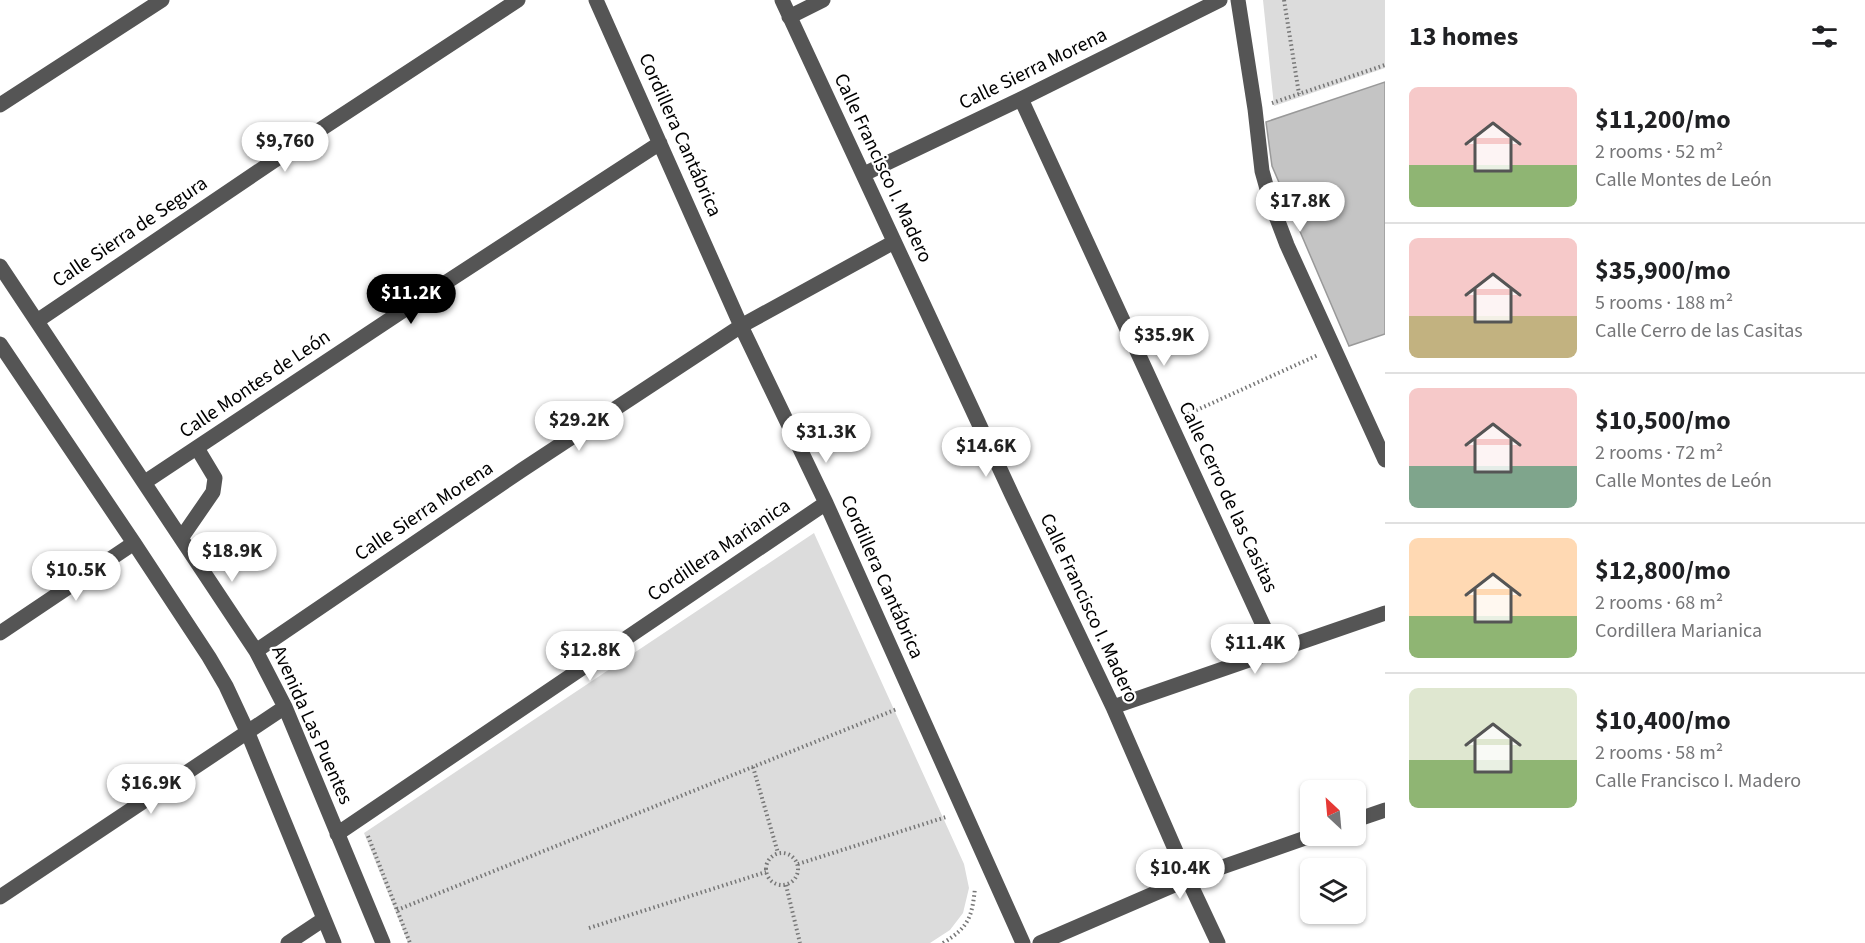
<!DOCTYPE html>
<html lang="en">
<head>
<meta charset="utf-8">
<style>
  body { margin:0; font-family:"Source Sans 3",sans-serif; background:#f2f2f2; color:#202124; height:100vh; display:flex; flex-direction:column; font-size:22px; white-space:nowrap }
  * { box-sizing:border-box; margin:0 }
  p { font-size:20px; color:#757577 }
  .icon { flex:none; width:33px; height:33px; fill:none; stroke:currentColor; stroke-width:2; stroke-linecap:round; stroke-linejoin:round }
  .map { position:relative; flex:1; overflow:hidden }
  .side { display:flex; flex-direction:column; background:#fff; width:480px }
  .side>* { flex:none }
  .needle { width:39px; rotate:334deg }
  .controls { position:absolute; left:1300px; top:780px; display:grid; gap:12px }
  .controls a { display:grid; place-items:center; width:66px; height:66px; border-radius:9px; background:#fff; box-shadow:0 2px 4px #0004; font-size:30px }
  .price { position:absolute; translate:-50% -51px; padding:0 14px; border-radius:21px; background:#fff; color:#222; font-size:20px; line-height:39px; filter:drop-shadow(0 2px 3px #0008) }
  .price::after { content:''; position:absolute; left:50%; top:36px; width:18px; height:14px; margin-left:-9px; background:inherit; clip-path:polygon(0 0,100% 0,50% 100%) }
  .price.current { background:#000; color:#fff }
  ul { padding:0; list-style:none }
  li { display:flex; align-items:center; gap:18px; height:150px; padding:0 24px }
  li+li { border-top:2px solid #e0e0e0 }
  li span { display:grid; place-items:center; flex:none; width:168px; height:120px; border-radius:9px; color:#555 }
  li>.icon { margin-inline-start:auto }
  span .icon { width:72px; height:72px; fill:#fffc; stroke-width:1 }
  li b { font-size:26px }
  h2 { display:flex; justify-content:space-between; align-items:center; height:72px; padding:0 24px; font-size:26px }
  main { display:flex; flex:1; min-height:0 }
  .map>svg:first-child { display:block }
</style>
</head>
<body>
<main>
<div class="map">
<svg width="1385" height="943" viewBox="0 0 1385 943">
  <rect width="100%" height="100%" fill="#fff"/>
  <path fill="#dcdcdc" d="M1263 0H1385V68L1274 106Z
    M814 533 964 864 969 888 963 913 950 930 930 943H408L364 833Z"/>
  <path fill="#c4c4c4" stroke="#999" stroke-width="1.5" d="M1385 82V334L1349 346 1272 166 1266 122Z"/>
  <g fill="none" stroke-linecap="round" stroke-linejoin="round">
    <path stroke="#777" stroke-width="4" stroke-dasharray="1.5 3" stroke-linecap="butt" d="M1284 0 1299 94
      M1272 103 1385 65
      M1188 414 1318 355
      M753 767 778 853
      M368 836 410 943
      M766 869a16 16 0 1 1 32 0a16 16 0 1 1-32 0Z
      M798 864 946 817
      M786 885 800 943
      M397 910 897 709
      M589 928 766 872
      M943 943C969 927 972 917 975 888"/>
    <path stroke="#555" stroke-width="15" d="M596 0 741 326 826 503 1023 943
      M782 0 1012 495 1113 707 1188 879 1218 943
      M1238 0 1255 109 1262 171 1271 203 1287 245 1385 460
      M789 17 823 0
      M1021 99 1275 651
      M0 105 162 0
      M864 174 1021 99 1220 0
      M0 266 256 651 285 707 383 943
      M37 321 315 133 518 0
      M0 344 134 543 209 657 226 686 247 731 334 943
      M145 482 419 300 660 143
      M182 537 213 492 215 478 197 448
      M0 633 134 543
      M256 651 522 470 741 326 894 242
      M1113 707 1385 613
      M1356 820 1385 810
      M337 834 826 503
      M0 897 285 707
      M288 943 324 919
      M1040 943 1188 879 1311 836"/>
  </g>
  <g text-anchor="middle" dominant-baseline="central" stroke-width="4.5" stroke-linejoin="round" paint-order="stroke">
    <g font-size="20" fill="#000" stroke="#fff">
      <text transform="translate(1033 69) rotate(-26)">Calle Sierra Morena</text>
      <text transform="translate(680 135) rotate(66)">Cordillera Cantábrica</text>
      <text transform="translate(883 168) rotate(65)">Calle Francisco I. Madero</text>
      <text transform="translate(130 232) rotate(-34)">Calle Sierra de Segura</text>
      <text transform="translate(255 384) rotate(-34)">Calle Montes de León</text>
      <text transform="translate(1228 497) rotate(65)">Calle Cerro de las Casitas</text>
      <text transform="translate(424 511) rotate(-34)">Calle Sierra Morena</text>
      <text transform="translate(719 550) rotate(-34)">Cordillera Marianica</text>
      <text transform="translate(882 577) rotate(66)">Cordillera Cantábrica</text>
      <text transform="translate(1089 608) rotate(65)">Calle Francisco I. Madero</text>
      <text transform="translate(312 725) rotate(66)">Avenida Las Puentes</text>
    </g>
  </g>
</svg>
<div class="controls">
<a><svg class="needle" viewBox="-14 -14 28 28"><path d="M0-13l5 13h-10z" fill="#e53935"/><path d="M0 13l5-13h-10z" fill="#757577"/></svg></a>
<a><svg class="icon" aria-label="layers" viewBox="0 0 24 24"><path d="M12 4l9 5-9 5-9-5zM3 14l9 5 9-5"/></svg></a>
</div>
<b class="price" style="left:285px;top:173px">$9,760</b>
<b class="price" style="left:1300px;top:233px">$17.8K</b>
<b class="price current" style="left:411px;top:325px">$11.2K</b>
<b class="price" style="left:1164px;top:367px">$35.9K</b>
<b class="price" style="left:579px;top:452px">$29.2K</b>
<b class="price" style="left:826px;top:464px">$31.3K</b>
<b class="price" style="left:986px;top:478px">$14.6K</b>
<b class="price" style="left:232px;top:583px">$18.9K</b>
<b class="price" style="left:76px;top:602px">$10.5K</b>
<b class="price" style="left:1255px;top:675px">$11.4K</b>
<b class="price" style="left:590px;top:682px">$12.8K</b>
<b class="price" style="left:151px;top:815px">$16.9K</b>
<b class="price" style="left:1180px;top:900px">$10.4K</b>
</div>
<section class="side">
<h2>13 homes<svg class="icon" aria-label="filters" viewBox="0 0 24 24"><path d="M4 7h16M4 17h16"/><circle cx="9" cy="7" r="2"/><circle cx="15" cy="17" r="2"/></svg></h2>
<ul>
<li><span style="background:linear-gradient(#f6c9c9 65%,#8fb573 0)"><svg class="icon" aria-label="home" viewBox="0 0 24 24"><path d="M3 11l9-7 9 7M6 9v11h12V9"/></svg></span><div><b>$11,200/mo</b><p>2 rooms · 52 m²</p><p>Calle Montes de León</p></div></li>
<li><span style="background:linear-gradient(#f6c9c9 65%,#c2b280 0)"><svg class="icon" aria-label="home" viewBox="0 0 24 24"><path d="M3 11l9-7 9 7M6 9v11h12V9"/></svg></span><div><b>$35,900/mo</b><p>5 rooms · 188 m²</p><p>Calle Cerro de las Casitas</p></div></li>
<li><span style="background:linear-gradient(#f6c9c9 65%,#7fa58c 0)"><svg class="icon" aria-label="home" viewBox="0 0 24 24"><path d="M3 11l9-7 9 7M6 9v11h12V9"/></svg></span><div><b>$10,500/mo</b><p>2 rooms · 72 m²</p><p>Calle Montes de León</p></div></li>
<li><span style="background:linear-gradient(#ffd9b3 65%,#8fb573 0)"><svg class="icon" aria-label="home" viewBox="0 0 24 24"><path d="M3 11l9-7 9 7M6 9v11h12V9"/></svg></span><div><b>$12,800/mo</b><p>2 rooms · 68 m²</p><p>Cordillera Marianica</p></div></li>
<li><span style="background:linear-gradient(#dfe7d0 60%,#8fb573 0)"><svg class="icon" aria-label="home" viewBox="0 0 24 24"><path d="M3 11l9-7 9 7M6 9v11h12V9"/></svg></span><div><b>$10,400/mo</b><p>2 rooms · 58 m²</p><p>Calle Francisco I. Madero</p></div></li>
</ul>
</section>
</main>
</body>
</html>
